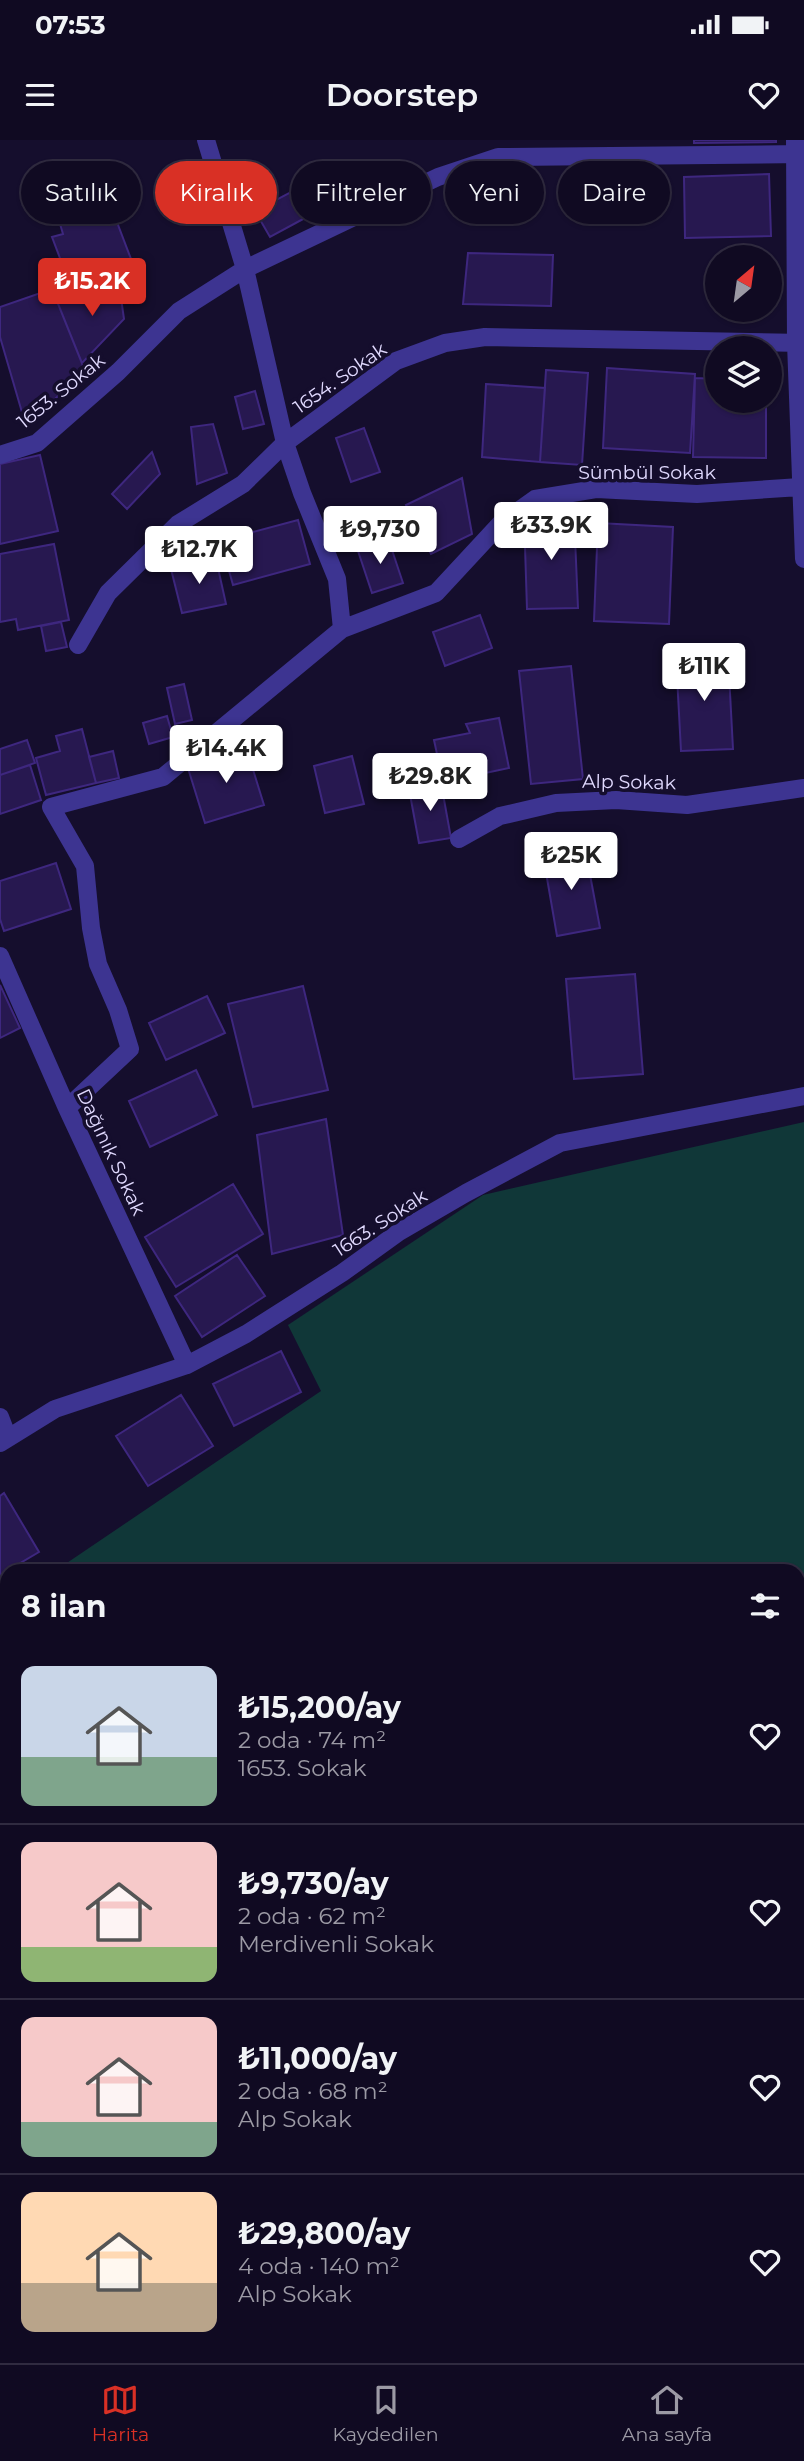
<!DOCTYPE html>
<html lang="tr">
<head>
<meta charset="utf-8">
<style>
  body { margin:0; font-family:Montserrat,sans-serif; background:#19132a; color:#f1f3f6; height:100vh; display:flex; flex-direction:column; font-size:26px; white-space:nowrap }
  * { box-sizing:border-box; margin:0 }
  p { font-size:23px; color:#9c9aa5 }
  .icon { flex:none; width:38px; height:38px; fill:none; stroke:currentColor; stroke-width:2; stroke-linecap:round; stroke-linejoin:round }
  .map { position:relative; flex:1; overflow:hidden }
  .side { position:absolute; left:0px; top:1424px; width:805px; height:800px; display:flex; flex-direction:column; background:#100a22; border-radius:21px 21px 0 0; box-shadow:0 2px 5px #0004,0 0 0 2px #302b40 }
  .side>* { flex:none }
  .banner { position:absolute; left:21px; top:21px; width:763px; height:63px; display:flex; gap:14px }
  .needle { width:46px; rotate:29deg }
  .tools { position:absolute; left:705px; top:105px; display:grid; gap:14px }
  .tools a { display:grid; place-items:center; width:77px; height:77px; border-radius:50%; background:#100a22; box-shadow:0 2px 5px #0004,0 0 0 2px #302b40; font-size:35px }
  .price { position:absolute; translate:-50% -60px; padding:0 16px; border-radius:7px; background:#fff; color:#222; font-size:23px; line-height:46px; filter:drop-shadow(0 2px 4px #0008) }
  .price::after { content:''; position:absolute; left:50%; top:42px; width:21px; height:16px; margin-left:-10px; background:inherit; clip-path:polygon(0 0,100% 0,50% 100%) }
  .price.current { background:#d93025; color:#fff }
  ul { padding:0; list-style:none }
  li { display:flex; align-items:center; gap:21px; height:175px; padding:0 21px }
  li+li { border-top:2px solid #302b40 }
  li span { display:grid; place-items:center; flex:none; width:196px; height:140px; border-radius:14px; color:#555 }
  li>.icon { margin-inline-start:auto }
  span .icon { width:84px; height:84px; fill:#fffc; stroke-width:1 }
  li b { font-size:30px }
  h2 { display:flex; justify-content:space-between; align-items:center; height:84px; padding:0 21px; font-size:30px }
  .chip { padding:0 24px; border-radius:32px; background:#100a22; box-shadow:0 2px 5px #0004,0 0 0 2px #302b40; font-size:24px; line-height:63px }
  .chip.current { background:#d93025; color:#fff }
  .status { display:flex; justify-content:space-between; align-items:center; height:49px; padding:0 35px; background:#100a22; direction:ltr }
  .status svg { height:19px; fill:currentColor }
  header { display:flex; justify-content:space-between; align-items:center; height:91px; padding:0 21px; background:#100a22; font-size:32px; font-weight:600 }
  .menu { display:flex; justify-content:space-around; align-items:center; height:98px; border-top:2px solid #302b40; background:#100a22; font-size:19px; color:#9c9aa5 }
  .menu a { display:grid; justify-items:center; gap:4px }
  .menu .current { color:#d93025 }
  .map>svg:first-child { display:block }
</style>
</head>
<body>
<div class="status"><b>07:53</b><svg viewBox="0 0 49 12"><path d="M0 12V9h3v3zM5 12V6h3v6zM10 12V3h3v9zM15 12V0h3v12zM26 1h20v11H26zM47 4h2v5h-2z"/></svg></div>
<header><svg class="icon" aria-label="menu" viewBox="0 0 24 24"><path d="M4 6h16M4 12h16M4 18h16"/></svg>Doorstep<svg class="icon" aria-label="heart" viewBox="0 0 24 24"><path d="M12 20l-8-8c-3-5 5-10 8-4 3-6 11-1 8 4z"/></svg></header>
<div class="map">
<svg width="804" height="2223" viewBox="0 0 804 2223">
  <rect width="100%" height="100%" fill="#150e2d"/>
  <path fill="#103738" d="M804 982V2223H0V1913L7 1908V2217H798V1432L55 1431 321 1251 288 1185 483 1055Z"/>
  <path fill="#271850" stroke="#3e277f" stroke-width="2" d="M694 0H776V2L694 3Z
    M769 34 771 96 685 98 684 37Z
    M104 48 131 119 69 142 52 97 63 94 58 77 78 71 74 56Z
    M291 52 305 78 270 97 255 71Z
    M468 113 553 115 551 166 463 164Z
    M119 144 124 179 82 223 57 161Z
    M52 149 85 231 26 286 0 197V167Z
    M607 228 695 234 690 313 603 308Z
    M546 230 588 233 582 325 540 322Z
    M695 238 718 239V261H766V318L693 317Z
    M486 244 545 248 540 322 482 317Z
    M255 251 264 284 243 289 235 257Z
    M213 284 227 333 197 344 191 287Z
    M364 288 380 332 351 342 336 298Z
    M152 312 160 334 127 369 112 354Z
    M40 315 58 391 0 404V324Z
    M462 338 472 394 431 414 406 365Z
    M574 374 578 468 527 469 524 375Z
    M298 380 310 424 233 445 226 420 253 392Z
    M598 383 673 387 669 484 594 481Z
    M388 398 403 443 372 453 357 408Z
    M54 404 69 480 18 490 16 479 0 482V414Z
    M216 419 226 464 182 473 171 429Z
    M480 475 492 508 445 526 433 492Z
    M61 482 67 507 46 511 41 486Z
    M728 515 733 609 681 611 676 517Z
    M571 526 583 639 531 644 519 531Z
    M184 544 192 580 175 584 167 548Z
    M167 576 173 597 149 604 143 583Z
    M499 578 509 628 443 642 434 600 470 593 466 584Z
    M82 589 96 643 46 655 36 618 60 611 56 596Z
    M27 600 35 623 0 635V609Z
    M246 607 264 665 205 683 187 625Z
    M113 611 119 638 96 643 89 617Z
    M352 616 364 664 325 673 314 626Z
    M30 625 41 660 0 674V635Z
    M441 643 451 698 419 703 409 649Z
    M585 708 600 788 557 796 543 715Z
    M56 723 71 769 4 791 0 779V741Z
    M635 834 643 934 574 939 566 839Z
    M0 845 20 888 0 898Z
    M303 846 328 950 253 967 228 864Z
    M207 856 225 893 166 920 149 883Z
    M196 930 217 975 150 1007 129 961Z
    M326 979 343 1095 272 1114 257 995Z
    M233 1044 263 1094 176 1147 145 1097Z
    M237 1115 265 1156 202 1197 175 1156Z
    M281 1211 301 1252 234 1286 213 1244Z
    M181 1255 213 1306 148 1346 116 1296Z
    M4 1353 39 1412 0 1435V1356Z"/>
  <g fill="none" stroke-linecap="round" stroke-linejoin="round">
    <path stroke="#3d3491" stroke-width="18" d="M206 0 245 129 285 303 302 353 337 439 342 489
      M795 0 796 203 804 419
      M0 315 37 303 118 232 179 171 245 129 438 37 498 17 804 14
      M78 505 108 453 178 384 243 344 285 303 396 221 445 203 485 197 804 203
      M459 699 500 676 556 663 616 660 687 665 804 648
      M0 816 67 968 187 1225
      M67 968 130 909 118 870 98 824 91 788 85 726 51 667 163 637 342 489 436 453 500 384 535 359 596 349 697 354 800 347
      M0 1277 8 1298
      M0 1303 55 1269 187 1225 246 1194 342 1133 399 1092 466 1053 560 1003 804 956"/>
  </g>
  <g text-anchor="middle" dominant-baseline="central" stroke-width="7" stroke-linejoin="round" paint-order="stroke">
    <g font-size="19" fill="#e1daff" stroke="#150e2d">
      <text transform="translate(340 238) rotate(-35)">1654. Sokak</text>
      <text transform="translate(61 251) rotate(-39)">1653. Sokak</text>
      <text x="647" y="332">Sümbül Sokak</text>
      <text transform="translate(629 642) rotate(1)">Alp Sokak</text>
      <text transform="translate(111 1012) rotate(65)">Dağınık Sokak</text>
      <text transform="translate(380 1083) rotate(-33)">1663. Sokak</text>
    </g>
  </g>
</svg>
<div class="tools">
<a><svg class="needle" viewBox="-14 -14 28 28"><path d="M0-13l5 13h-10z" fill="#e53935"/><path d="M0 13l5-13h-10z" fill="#9c9aa5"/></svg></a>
<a><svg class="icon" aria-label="layers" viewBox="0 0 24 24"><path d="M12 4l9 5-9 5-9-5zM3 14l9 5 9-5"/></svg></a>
</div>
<b class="price current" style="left:92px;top:178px">₺15.2K</b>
<b class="price" style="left:551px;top:422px">₺33.9K</b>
<b class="price" style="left:380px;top:426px">₺9,730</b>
<b class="price" style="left:199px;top:446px">₺12.7K</b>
<b class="price" style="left:704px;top:563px">₺11K</b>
<b class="price" style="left:226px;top:645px">₺14.4K</b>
<b class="price" style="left:430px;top:673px">₺29.8K</b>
<b class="price" style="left:571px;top:752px">₺25K</b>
<div class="banner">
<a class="chip">Satılık</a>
<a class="chip current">Kiralık</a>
<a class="chip">Filtreler</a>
<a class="chip">Yeni</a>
<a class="chip">Daire</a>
</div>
<section class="side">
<h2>8 ilan<svg class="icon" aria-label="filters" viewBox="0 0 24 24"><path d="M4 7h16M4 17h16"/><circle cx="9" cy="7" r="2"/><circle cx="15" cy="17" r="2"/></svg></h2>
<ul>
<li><span style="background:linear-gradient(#c9d6e8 65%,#7fa58c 0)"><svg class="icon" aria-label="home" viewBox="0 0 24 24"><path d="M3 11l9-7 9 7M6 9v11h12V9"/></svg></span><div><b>₺15,200/ay</b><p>2 oda · 74 m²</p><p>1653. Sokak</p></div><svg class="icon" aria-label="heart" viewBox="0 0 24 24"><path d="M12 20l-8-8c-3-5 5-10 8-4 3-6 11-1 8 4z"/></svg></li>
<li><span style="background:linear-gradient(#f6c9c9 75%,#8fb573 0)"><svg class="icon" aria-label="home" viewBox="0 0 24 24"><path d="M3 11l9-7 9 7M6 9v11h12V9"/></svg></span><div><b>₺9,730/ay</b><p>2 oda · 62 m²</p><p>Merdivenli Sokak</p></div><svg class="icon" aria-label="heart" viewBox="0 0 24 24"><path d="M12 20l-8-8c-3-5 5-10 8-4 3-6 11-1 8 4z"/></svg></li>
<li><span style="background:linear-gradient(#f6c9c9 75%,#7fa58c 0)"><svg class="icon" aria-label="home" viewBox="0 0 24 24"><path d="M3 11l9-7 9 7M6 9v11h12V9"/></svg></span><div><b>₺11,000/ay</b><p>2 oda · 68 m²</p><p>Alp Sokak</p></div><svg class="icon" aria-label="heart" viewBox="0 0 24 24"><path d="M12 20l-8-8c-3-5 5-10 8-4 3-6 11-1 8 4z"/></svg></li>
<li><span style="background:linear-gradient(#ffd9b3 65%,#b9a48a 0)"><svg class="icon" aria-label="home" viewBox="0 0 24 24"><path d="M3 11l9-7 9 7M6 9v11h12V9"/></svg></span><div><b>₺29,800/ay</b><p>4 oda · 140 m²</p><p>Alp Sokak</p></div><svg class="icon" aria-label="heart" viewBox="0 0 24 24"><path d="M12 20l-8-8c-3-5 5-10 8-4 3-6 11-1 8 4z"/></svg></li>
</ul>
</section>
</div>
<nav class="menu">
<a class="current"><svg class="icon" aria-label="map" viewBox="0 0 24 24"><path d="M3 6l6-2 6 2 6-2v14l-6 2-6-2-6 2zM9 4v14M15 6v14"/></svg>Harita</a>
<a><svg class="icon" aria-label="saved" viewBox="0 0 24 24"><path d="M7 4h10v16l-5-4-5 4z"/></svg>Kaydedilen</a>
<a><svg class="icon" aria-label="home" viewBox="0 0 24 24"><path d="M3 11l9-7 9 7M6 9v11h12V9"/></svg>Ana sayfa</a>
</nav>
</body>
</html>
